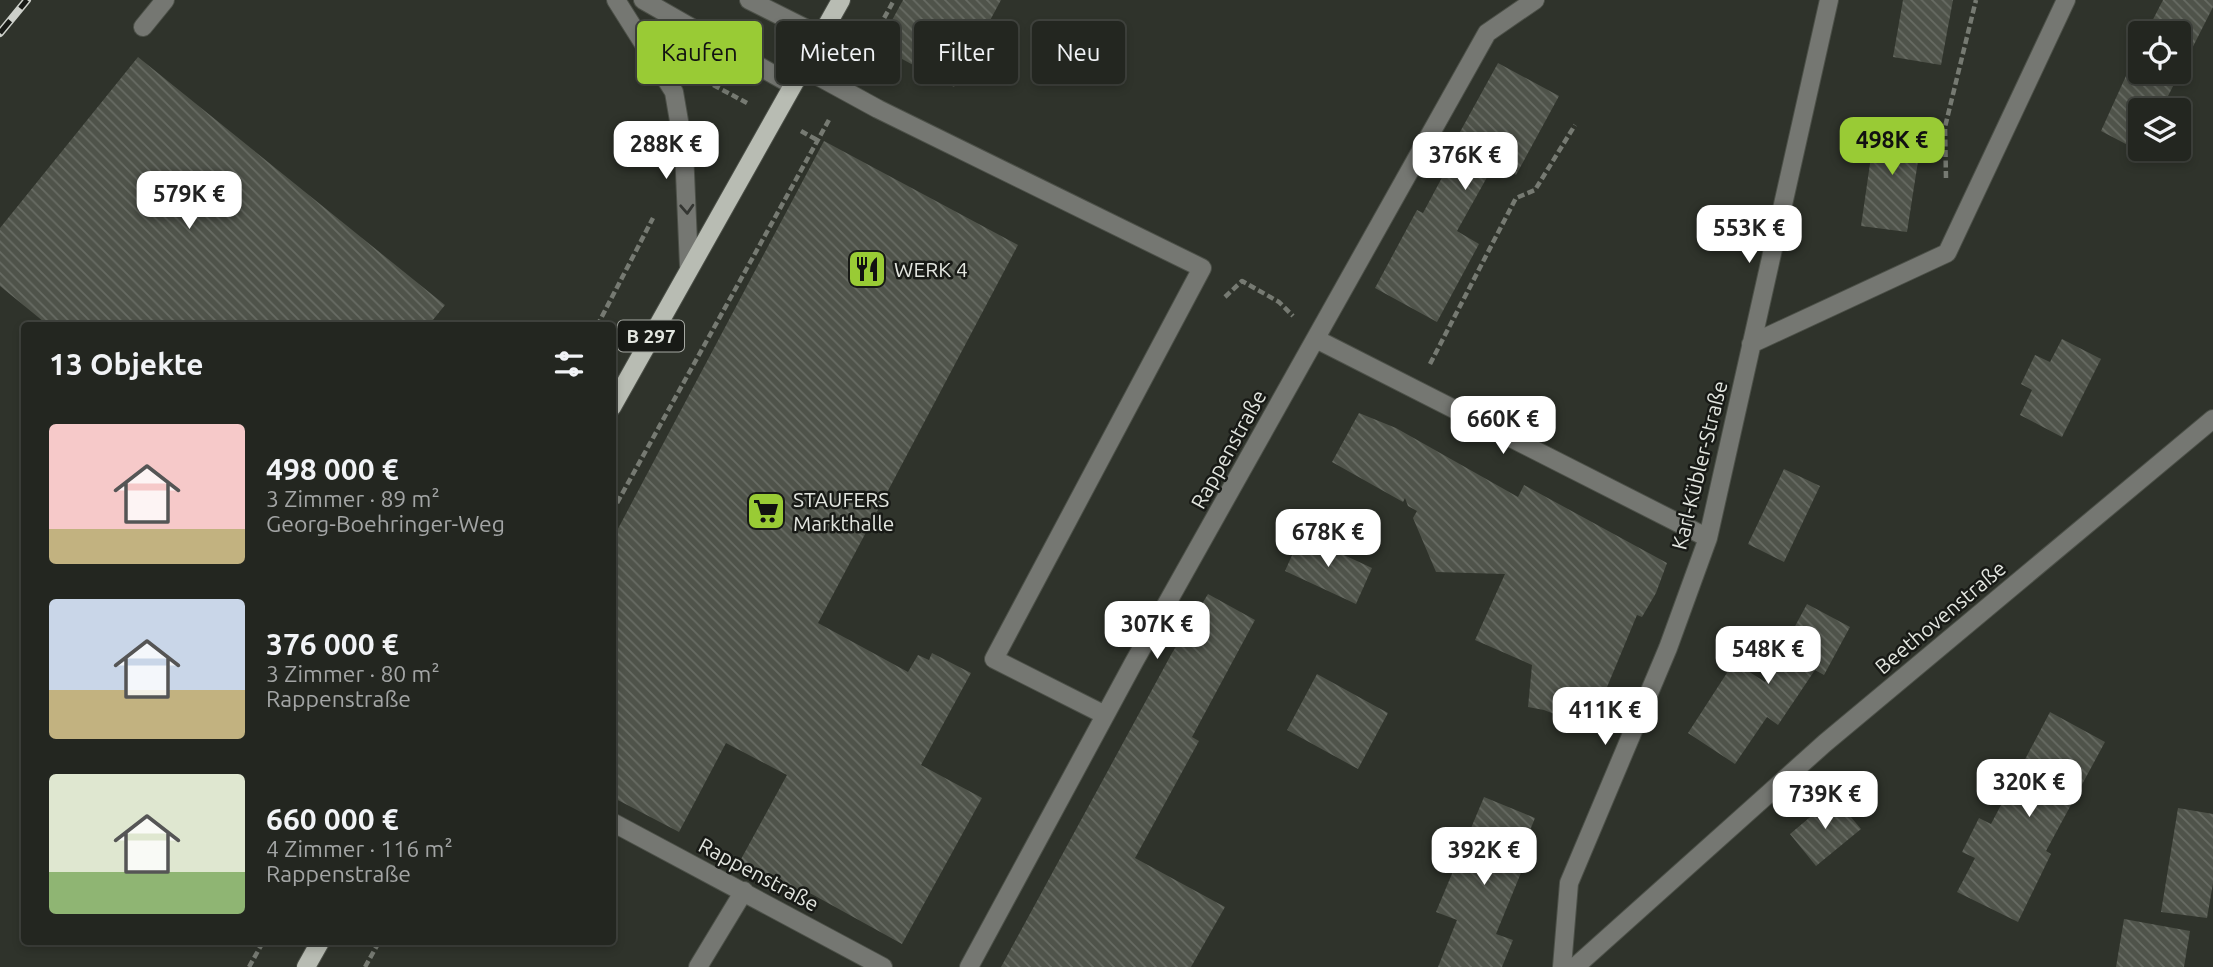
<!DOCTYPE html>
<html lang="de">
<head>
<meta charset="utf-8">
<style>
  body { margin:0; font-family:Ubuntu,sans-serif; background:#2f322d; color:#f1f3f6; height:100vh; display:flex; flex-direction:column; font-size:26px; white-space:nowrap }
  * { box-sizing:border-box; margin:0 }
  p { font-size:23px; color:#a3a5a5 }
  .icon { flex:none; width:38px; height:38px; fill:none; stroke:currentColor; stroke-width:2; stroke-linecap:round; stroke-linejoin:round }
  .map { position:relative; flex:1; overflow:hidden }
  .side { position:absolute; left:21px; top:322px; width:595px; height:623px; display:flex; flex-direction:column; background:#232620; border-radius:7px; box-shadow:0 4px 10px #0003,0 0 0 2px #40433e }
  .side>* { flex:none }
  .guide { position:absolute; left:637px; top:21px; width:665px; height:63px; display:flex; gap:14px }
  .buttons { position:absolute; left:2128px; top:21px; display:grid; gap:14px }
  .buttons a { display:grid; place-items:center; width:63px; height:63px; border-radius:7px; background:#232620; box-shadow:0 4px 10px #0003,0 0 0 2px #40433e; font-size:35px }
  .price { position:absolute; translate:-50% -60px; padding:0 16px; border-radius:14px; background:#fff; color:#222; font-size:23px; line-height:46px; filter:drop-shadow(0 2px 4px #0008) }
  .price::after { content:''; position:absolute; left:50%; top:42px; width:21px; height:16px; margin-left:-10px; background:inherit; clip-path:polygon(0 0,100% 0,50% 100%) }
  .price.active { background:#99cb35; color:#111 }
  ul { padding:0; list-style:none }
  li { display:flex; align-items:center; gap:21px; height:175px; padding:0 28px }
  li span { display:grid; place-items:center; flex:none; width:196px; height:140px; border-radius:7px; color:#555 }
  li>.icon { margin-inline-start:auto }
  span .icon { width:84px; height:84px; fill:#fffc; stroke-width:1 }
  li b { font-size:30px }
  h2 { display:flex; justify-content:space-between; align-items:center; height:84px; padding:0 28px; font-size:30px }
  .tag { padding:0 24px; border-radius:7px; background:#232620; box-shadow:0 4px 10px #0003,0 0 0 2px #40433e; font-size:24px; line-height:63px }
  .tag.active { background:#99cb35; color:#111 }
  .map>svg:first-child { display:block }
</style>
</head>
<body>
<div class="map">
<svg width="2213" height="967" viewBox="0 0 2213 967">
  <defs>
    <pattern id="building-back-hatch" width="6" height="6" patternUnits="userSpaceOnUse" patternTransform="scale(1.75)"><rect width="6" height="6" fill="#4f534a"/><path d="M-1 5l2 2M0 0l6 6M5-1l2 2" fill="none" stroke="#686c64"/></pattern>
  </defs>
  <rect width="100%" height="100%" fill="#2f332b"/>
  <path fill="url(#building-back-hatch)" d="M903 0H1001L954 87 878 46Z
    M1903 0H1953L1941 65 1893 57Z
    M2163 0H2213V7L2165 102 2168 104 2165 110H2140L2143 153 2101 131 2140 45V72H2179V33H2146Z
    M138 57 445 305 428 326H49L0 286V228Z
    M1498 63 1559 96 1516 175 1495 163 1457 231 1479 244 1437 322 1375 288 1417 210 1423 213 1460 144 1455 141Z
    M1876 122 1923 129 1907 232 1861 226Z
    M824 141 1018 245 818 623 908 672 918 655 929 660 932 653 971 673 921 765 982 798 902 944 799 887 796 892 740 861 787 775 726 743 679 832 612 797V540Z
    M2062 339 2101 359 2062 437 2020 415 2032 390 2021 384 2035 355 2050 362Z
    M1359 413 1396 428 1518 497 1524 485 1667 563 1656 593 1642 617 1637 615 1590 728 1544 710 1528 707 1532 665 1475 640 1505 574 1436 572 1413 518 1417 511 1408 506 1405 498 1403 502 1332 462Z
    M1784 469 1820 486 1784 562 1748 544Z
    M1301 535 1372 568 1356 604 1285 571Z
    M1208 594 1255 620 1192 737 1199 741 1135 858 1225 907 1191 967H1001L1172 653Z
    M1807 604 1850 627 1824 675 1815 670 1778 725 1767 717 1735 764 1688 733 1734 662 1765 682Z
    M1317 674 1388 713 1358 769 1287 730Z
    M2050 712 2105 742 2046 851 2051 854 2018 922 1957 892 1975 858 1962 852 1979 818 1991 824Z
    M1484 797 1535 818 1518 860 1525 863 1496 934 1513 940 1502 967H1438L1457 920 1436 912Z
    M1834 797 1861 829 1816 866 1790 834Z
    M2178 808 2213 814V883L2207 918 2161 912Z
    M2124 919 2190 931 2184 967H2116Z"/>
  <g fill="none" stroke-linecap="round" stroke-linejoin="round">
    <defs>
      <path id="minor" d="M616 0 674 92 684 150 689 266
        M643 0 792 85
        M749 0 821 36
        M143 27 165 0
        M803 68 878 109 1202 268 994 659 1105 715
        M1316 339 1708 538
        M1751 344 1947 253 2066 0
        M612 822 883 967
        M698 967 744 891
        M969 967 1134 662 1487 33 1535 0
        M1562 967 1569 883 1668 648 1708 538 1829 0
        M1575 967 1825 743 2213 419"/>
      <path id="major" d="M612 407 841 0
        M306 967 320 942"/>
    </defs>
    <use href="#minor" stroke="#4c5048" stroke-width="20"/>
    <use href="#major" stroke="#4c5048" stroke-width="20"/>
    <path stroke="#767a72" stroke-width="4.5" stroke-dasharray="7 3.5" stroke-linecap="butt" d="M859 64 894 0
      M704 80 747 103
      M801 131 817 140
      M1946 178 1945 127 1976 0
      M1225 297 1242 281 1279 302 1293 316
      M597 326 653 218
      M1430 364 1516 198 1535 190 1575 125
      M612 512 830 118
      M249 967 263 942
      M365 967 379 942"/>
    <use href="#minor" stroke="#757772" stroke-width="18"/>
    <use href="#major" stroke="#b8bcb3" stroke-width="18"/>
    <defs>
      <path id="rail" d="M0 33 27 0"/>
    </defs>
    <use href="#rail" stroke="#cdd0ca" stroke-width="8"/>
    <use href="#rail" stroke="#181a16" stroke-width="5" stroke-dasharray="16" stroke-linecap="butt"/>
  </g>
  <defs><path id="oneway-chevron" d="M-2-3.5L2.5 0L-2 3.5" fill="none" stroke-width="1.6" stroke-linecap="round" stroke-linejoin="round" transform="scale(1.75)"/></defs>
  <use stroke="#343632" href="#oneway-chevron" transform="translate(687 209) rotate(87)"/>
  <defs>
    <symbol id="restaurant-square" viewBox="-11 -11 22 22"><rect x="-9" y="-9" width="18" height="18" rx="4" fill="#99cb35" stroke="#181a16"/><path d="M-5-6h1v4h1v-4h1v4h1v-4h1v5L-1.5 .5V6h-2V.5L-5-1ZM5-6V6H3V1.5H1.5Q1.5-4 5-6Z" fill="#111"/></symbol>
    <symbol id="supermarket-square" viewBox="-11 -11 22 22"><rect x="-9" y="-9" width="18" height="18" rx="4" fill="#99cb35" stroke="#181a16"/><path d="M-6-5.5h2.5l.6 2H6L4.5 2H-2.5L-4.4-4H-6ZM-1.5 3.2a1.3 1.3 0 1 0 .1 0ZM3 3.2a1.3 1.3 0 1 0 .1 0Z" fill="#111"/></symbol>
  </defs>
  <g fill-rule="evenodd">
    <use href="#restaurant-square" x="845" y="247" width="44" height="44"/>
    <use href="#supermarket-square" x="744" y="489" width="44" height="44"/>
  </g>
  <g text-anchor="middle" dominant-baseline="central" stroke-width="5" stroke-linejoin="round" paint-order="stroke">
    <rect fill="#181a16" stroke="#a6a9a3" stroke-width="2" x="618" y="320.5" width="66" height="31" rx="5"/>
    <g font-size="19" font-weight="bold" fill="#e3e6e0">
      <text x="651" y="336">B 297</text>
    </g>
    <g font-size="21" fill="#e3e6e0" stroke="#181a16" text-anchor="start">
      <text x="894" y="269">WERK 4</text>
      <text x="793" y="499">STAUFERS<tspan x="793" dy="24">Markthalle</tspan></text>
    </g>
    <g font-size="21" fill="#e3e6e0" stroke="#181a16">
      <text transform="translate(1228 449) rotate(-61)">Rappenstraße</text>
      <text transform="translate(1699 465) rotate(-76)">Karl-Kübler-Straße</text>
      <text transform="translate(1940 617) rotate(-40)">Beethovenstraße</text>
      <text transform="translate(759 874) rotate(28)">Rappenstraße</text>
    </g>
  </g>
</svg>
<div class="buttons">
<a><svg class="icon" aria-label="locate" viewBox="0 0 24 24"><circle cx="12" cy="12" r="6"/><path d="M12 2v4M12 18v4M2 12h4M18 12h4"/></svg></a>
<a><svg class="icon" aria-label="layers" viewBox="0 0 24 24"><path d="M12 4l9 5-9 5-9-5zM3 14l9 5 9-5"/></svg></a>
</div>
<b class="price active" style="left:1892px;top:177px">498K €</b>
<b class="price" style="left:666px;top:181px">288K €</b>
<b class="price" style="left:1465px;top:192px">376K €</b>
<b class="price" style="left:189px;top:231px">579K €</b>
<b class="price" style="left:1749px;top:265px">553K €</b>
<b class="price" style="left:1503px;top:456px">660K €</b>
<b class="price" style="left:1328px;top:569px">678K €</b>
<b class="price" style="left:1157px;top:661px">307K €</b>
<b class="price" style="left:1768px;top:686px">548K €</b>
<b class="price" style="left:1605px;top:747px">411K €</b>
<b class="price" style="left:2029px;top:819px">320K €</b>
<b class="price" style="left:1825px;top:831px">739K €</b>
<b class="price" style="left:1484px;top:887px">392K €</b>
<div class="guide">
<a class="tag active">Kaufen</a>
<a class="tag">Mieten</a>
<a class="tag">Filter</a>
<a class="tag">Neu</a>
</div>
<section class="side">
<h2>13 Objekte<svg class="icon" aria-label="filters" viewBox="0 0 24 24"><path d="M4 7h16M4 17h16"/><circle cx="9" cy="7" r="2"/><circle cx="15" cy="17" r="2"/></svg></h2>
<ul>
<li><span style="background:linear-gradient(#f6c9c9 75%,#c2b280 0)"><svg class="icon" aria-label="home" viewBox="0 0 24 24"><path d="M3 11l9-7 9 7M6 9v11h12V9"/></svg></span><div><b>498 000 €</b><p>3 Zimmer · 89 m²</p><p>Georg-Boehringer-Weg</p></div></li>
<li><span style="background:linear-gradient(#c9d6e8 65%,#c2b280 0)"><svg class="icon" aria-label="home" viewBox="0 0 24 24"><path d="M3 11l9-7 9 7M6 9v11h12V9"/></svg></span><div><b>376 000 €</b><p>3 Zimmer · 80 m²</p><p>Rappenstraße</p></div></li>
<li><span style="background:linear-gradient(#dfe7d0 70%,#8fb573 0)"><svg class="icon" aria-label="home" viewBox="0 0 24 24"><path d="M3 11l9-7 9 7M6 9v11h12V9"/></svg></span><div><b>660 000 €</b><p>4 Zimmer · 116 m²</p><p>Rappenstraße</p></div></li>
</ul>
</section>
</div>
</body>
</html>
